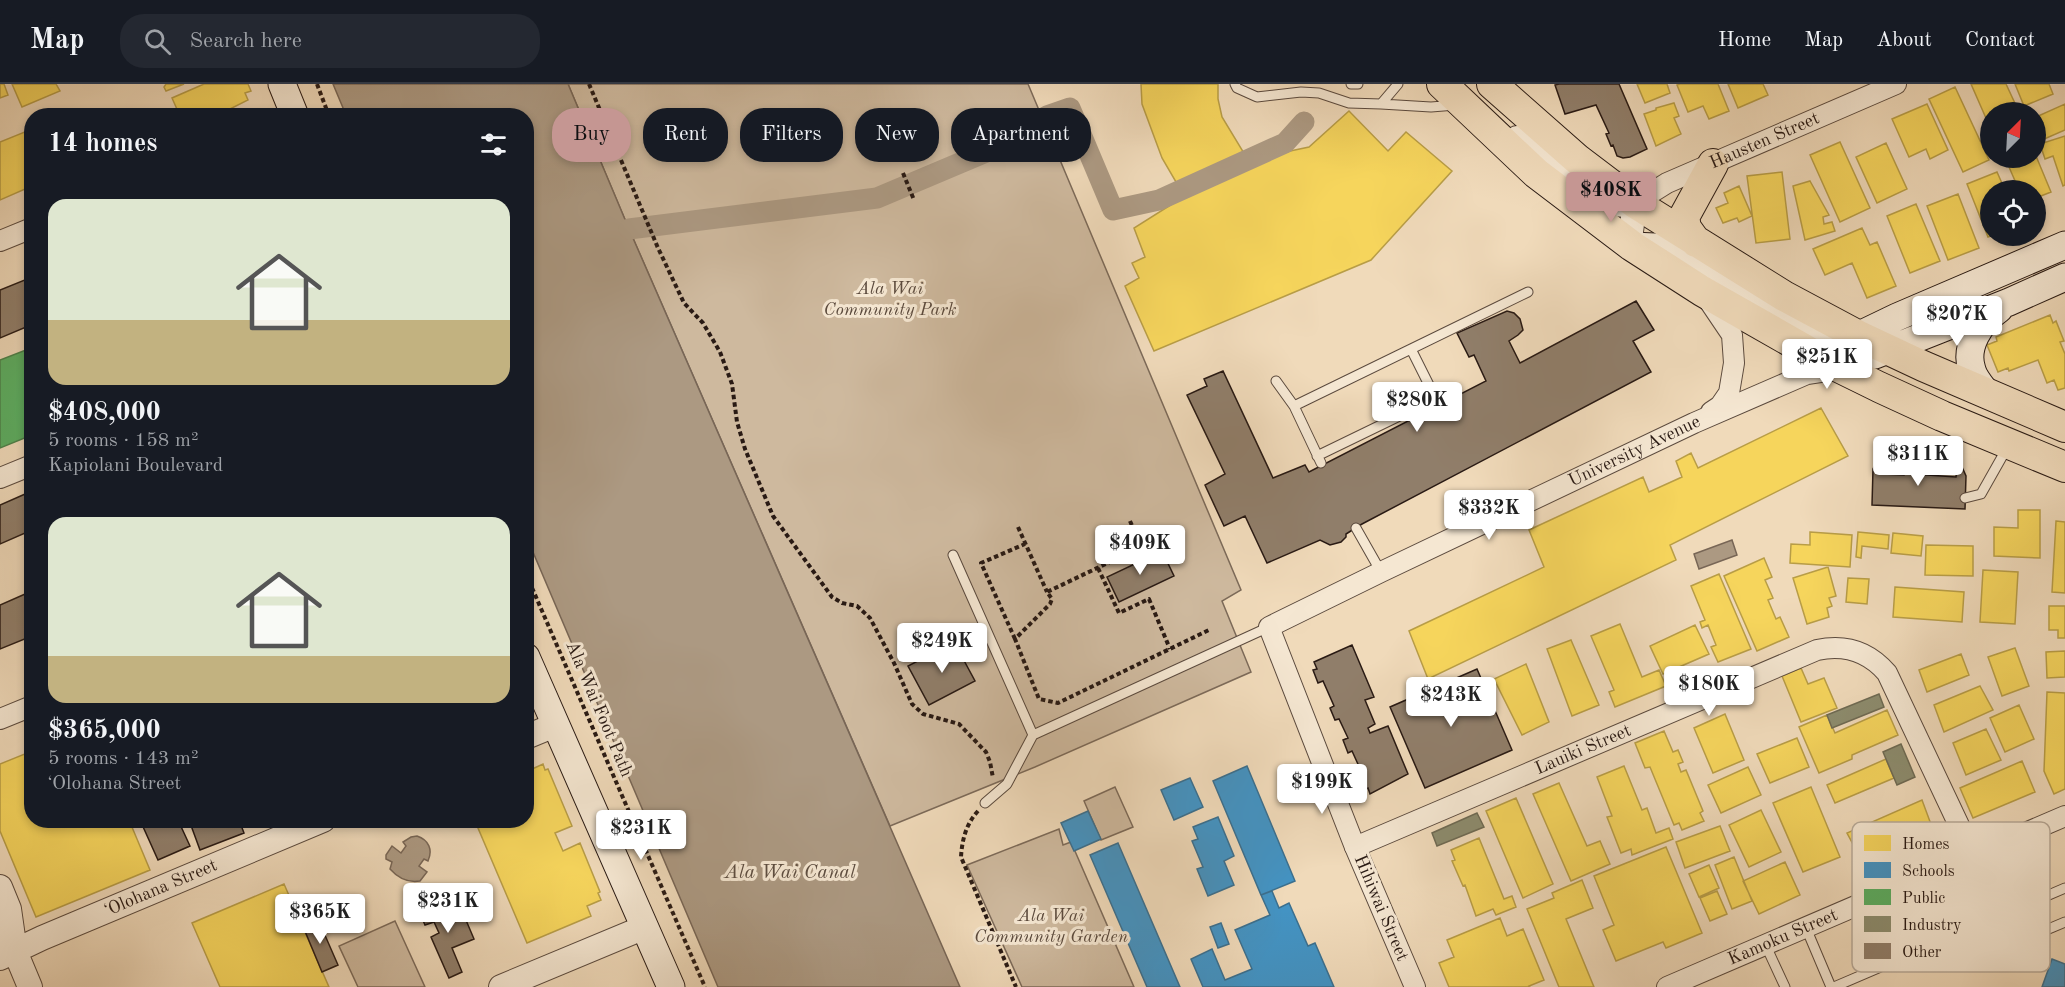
<!DOCTYPE html>
<html lang="en">
<head>
<meta charset="utf-8">
<style>
  body { margin:0; font-family:"Old Standard TT",serif; background:#242831; color:#f1f3f6; height:100vh; display:flex; flex-direction:column; font-size:22px; white-space:nowrap }
  * { box-sizing:border-box; margin:0 }
  p { font-size:20px; color:#9ea1a6 }
  .icon { flex:none; width:33px; height:33px; fill:none; stroke:currentColor; stroke-width:2; stroke-linecap:round; stroke-linejoin:round }
  .map { position:relative; flex:1; overflow:hidden }
  .panel { position:absolute; left:24px; top:24px; width:510px; height:720px; display:flex; flex-direction:column; background:#171b24; border-radius:24px; box-shadow:0 3px 9px #0003 }
  .panel>* { flex:none }
  .top-card { position:absolute; left:552px; top:24px; width:570px; height:54px; display:flex; gap:12px }
  .needle { width:39px; rotate:24deg }
  .fabs { position:absolute; left:1980px; top:18px; display:grid; gap:12px }
  .fabs a { display:grid; place-items:center; width:66px; height:66px; border-radius:50%; background:#171b24; box-shadow:0 3px 9px #0003; font-size:30px }
  .price { position:absolute; translate:-50% -51px; padding:0 14px; border-radius:6px; background:#fff; color:#222; font-size:20px; line-height:39px; filter:drop-shadow(0 2px 3px #0008) }
  .price::after { content:''; position:absolute; left:50%; top:36px; width:18px; height:14px; margin-left:-9px; background:inherit; clip-path:polygon(0 0,100% 0,50% 100%) }
  .price.on { background:#c59692; color:#111 }
  ul { padding:0; list-style:none }
  li { display:grid; align-content:center; gap:12px; height:318px; padding:0 24px }
  li span { display:grid; place-items:center; height:186px; border-radius:18px; color:#555 }
  li>.icon { margin-inline-start:auto }
  span .icon { width:108px; height:108px; fill:#fffc; stroke-width:1 }
  li b { font-size:26px }
  h2 { display:flex; justify-content:space-between; align-items:center; height:72px; padding:0 24px; font-size:26px }
  .chip { padding:0 21px; border-radius:24px; background:#171b24; box-shadow:0 3px 9px #0003; font-size:21px; line-height:54px }
  .chip.on { background:#c59692; color:#111 }
  header { display:flex; align-items:center; gap:36px; box-sizing:border-box; height:84px; padding:0 30px; background:#171b24; border-bottom:2px solid #363941 }
  header strong { font-size:28px }
  nav { display:flex; gap:33px; margin-inline-start:auto; font-size:21px }
  .search { width:420px; height:54px; background:#242831; display:flex; align-items:center; gap:15px; box-sizing:border-box; padding:0 21px; border-radius:24px; color:#9ea1a6; font-size:22px }
  .map>svg:first-child { display:block }
</style>
</head>
<body>
<header>
<strong>Map</strong>
<div class="search"><svg class="icon" aria-label="search" viewBox="0 0 24 24"><circle cx="10" cy="10" r="6"/><path d="M15 15l6 6"/></svg>Search here</div>
<nav><a>Home</a><a>Map</a><a>About</a><a>Contact</a></nav>
</header>
<div class="map">
<svg width="2065" height="903" viewBox="0 0 2065 903">
  <rect width="100%" height="100%" fill="#f0daba"/>
  <filter id="stains"><feTurbulence type="fractalNoise" baseFrequency=".00333" numOctaves="4"/><feColorMatrix values="0 0 0 0 .2 0 0 0 0 .09 0 0 0 0 .02 0 0 0 .5 -.17"/></filter>
  <radialGradient id="worn" r=".72"><stop offset=".6" stop-color="#630" stop-opacity="0"/><stop offset="1" stop-color="#630" stop-opacity=".3"/></radialGradient>
  <path fill="#ceb99e" stroke="#7c6a59" stroke-width="1.5" d="M568 0H1028L1241 506 1222 517 1251 588 1035 683 890 742 629 145Z
    M1115 703 1133 743 1101 756 1084 717Z
    M1059 745 1063 761 1071 758 1134 903H1022L967 781Z
    M395 837 425 903H358L339 862Z"/>
  <path fill="#ac9982" stroke="#786656" stroke-width="1.5" d="M333 0H568L629 145 960 903H718L527 454 526 32 346 31Z
    M1732 456 1737 471 1699 485 1694 470Z
    M417 752C429 756 433 766 428 777L424 775 419 782 427 788 420 797C408 799 398 794 390 785L392 778 386 775V771L392 762 401 769 406 762 403 758 411 753Z"/>
  <path fill="#f6d55c" stroke="#b89d46" stroke-width="1.5" d="M0 0H4L8 11 0 14Z
    M12 0H56L60 7 22 23Z
    M166 0H184L166 7 164 3Z
    M204 0H248L251 7 245 9 248 16 222 29 221 28 212 32H180L172 14Z
    M1141 0H1218V15L1222 33 1248 76 1309 63 1349 27 1388 67 1406 48 1452 87 1371 176 1154 267 1125 202 1139 194 1132 179 1145 173 1134 144 1188 110 1176 98 1162 74 1142 20Z
    M1637 0H1667L1670 9 1645 19Z
    M1680 0H1718L1729 27 1709 35 1703 22 1688 28 1677 1Z
    M1728 0H1763L1768 11 1738 24Z
    M1971 0H2006L2019 28H1990L1989 41Z
    M2015 0H2049L2053 10 2024 22Z
    M1955 3 1989 76 1963 88 1929 15Z
    M1674 19 1679 32 1674 34 1681 50 1656 62 1644 30 1656 26V24Z
    M1927 20 1948 66 1930 75 1926 65 1909 73 1892 35Z
    M2065 20V46L2042 56 2036 40V33Z
    M32 45V102L0 116V58Z
    M2065 52V101L2063 102 2053 72 2045 75 2040 60Z
    M1840 58 1870 124 1840 138 1810 71Z
    M1886 59 1907 105 1877 119 1856 73Z
    M2036 72 2051 108 2036 114V106H2019L2009 83 2031 74H2036Z
    M1782 88 1790 155 1756 159 1747 92Z
    M1997 88 2005 106H1990L1991 152 1988 153 1967 100Z
    M1810 97 1829 131 1823 133 1824 140 1832 138 1835 147 1805 156 1793 102Z
    M1739 102 1752 132 1739 138 1737 134 1723 139 1716 124 1728 119 1724 109Z
    M1958 110 1979 164 1948 176 1927 122Z
    M1916 120 1940 177 1910 189 1887 132Z
    M1862 144 1870 161 1877 158 1896 202 1867 214 1852 179 1825 191 1813 165Z
    M1997 152H2016L1999 158Z
    M2050 231 2053 239 2056 237 2064 257 2060 258 2065 270V304L2058 306 2054 296 2047 299 2038 276 2009 287 2008 284 1998 288 1987 261 1997 257 1996 253Z
    M1821 324 1848 372 1670 461 1676 476 1428 595 1409 547 1544 483 1529 446 1643 393 1649 408 1682 393 1676 377 1691 369 1698 384Z
    M2018 426H2040V474L1994 472V443L2018 444Z
    M2056 437 2065 438V509L2052 508Z
    M1810 448 1852 451 1850 483 1790 479 1791 460 1810 461Z
    M1858 448 1889 451 1888 465 1862 462 1861 474 1856 473Z
    M1893 449 1923 452 1921 472 1891 469Z
    M1926 461 1973 462V492L1925 491Z
    M1764 474 1772 493 1765 496 1773 514 1768 516 1776 535 1780 533 1789 553 1757 567 1724 492Z
    M1828 483 1836 512 1829 514 1832 522 1827 524 1829 533 1807 540 1793 494Z
    M1983 486 2018 488 2015 540 1980 538Z
    M1719 490 1751 565 1718 578 1711 563 1716 561 1708 541 1702 544 1700 538 1705 536 1691 502Z
    M1848 494 1869 495 1867 520 1846 518Z
    M1895 503 1964 508 1962 538 1893 533Z
    M2049 522H2065V554H2058V546H2049Z
    M1620 540 1642 593 1659 586 1666 602 1615 623 1609 608 1614 606 1591 552Z
    M1695 541 1709 570 1663 590 1650 562Z
    M1571 556 1599 621 1572 632 1547 565Z
    M2015 564 2029 602 2002 612 1988 573Z
    M2065 567V593L2047 594 2046 568Z
    M1961 570 1969 591 1927 608 1919 586Z
    M1526 580 1549 638 1522 651 1494 595Z
    M1801 584 1808 600 1824 594 1837 624 1801 638 1782 592Z
    M1980 602 1993 626 1944 648 1934 621Z
    M2047 608 2065 609V705L2054 710 2044 687Z
    M2019 621 2034 655 2005 668 1990 634Z
    M1887 626 1898 651 1852 671V675L1819 689 1799 643 1827 631 1835 649Z
    M1725 630 1744 676 1713 689 1694 644Z
    M1986 645 2001 676 1966 691 1953 659Z
    M1664 647 1673 668 1678 666 1683 678 1678 680 1681 688 1686 686 1703 727 1700 729 1704 737 1682 746 1679 739 1674 741 1650 683 1645 684 1635 659Z
    M1797 654 1809 683 1770 699 1757 670Z
    M32 667V736H129L150 786 36 833 0 747V680Z
    M1886 675 1894 694 1835 719 1827 701Z
    M2022 677 2035 708 1973 734 1960 704Z
    M527 680 530 686 543 680 545 686 548 685 572 742 555 749 563 767 580 759 600 808 598 809 601 816 587 822 591 832 527 859 478 744 488 739 487 736H526Z
    M1624 682 1642 726 1647 724 1656 749 1669 744 1673 755 1632 771 1631 765 1621 769 1607 733 1612 732 1597 693Z
    M1748 683 1761 711 1721 729 1708 701Z
    M1559 699 1587 762 1600 757 1610 780 1571 797 1533 710Z
    M1811 703 1840 773 1803 788 1773 719Z
    M1516 714 1553 800 1523 814 1486 727Z
    M1922 716 1932 743 1861 775 1847 749Z
    M1761 726 1781 768 1749 783 1729 741Z
    M1720 742 1730 767 1685 784 1676 758Z
    M1479 754 1504 815 1512 812 1516 823 1496 831 1493 825 1476 832 1465 801 1463 802 1452 777 1455 776 1451 766Z
    M1666 763 1702 849 1666 864 1663 858 1616 877 1603 846 1614 841 1594 792Z
    M1734 773 1752 817 1732 825 1715 781Z
    M1785 778 1800 811 1759 830 1743 797Z
    M1709 781 1719 804 1699 813 1689 790Z
    M1582 796 1593 824 1566 835 1594 903H1559L1527 825 1554 814 1552 809Z
    M284 800 329 903H220L192 839Z
    M1717 807 1727 830 1710 837 1700 814Z
    M1500 834 1507 852 1523 845 1544 896 1529 902 1530 903H1449L1439 879 1454 873 1447 856Z"/>
  <path fill="#4393c3" stroke="#3b6f8e" stroke-width="1.5" d="M1247 682 1295 797 1261 811 1213 697Z
    M1190 694 1203 723 1174 736 1161 706Z
    M1088 727 1101 755 1074 767 1061 739Z
    M1218 733 1234 772 1224 777 1234 801 1208 812 1197 785 1203 783 1192 757 1198 755 1193 743Z
    M1118 759 1180 903H1147L1090 771Z
    M1272 807 1279 824 1289 819 1308 862 1315 859 1334 903H1203L1191 875 1212 865 1225 896 1252 885 1235 846 1270 831 1261 811Z
    M1221 839 1229 860 1218 864 1210 843Z
    M2052 875 2065 880V903H2042Z"/>
  <path fill="#5aae61" stroke="#4b824a" stroke-width="1.5" d="M26 266 32 279V330L26 332 32 345V351L0 364V276Z"/>
  <path fill="#8c8c6e" stroke="#6e6a53" stroke-width="1.5" d="M1879 610 1884 623 1832 644 1827 631Z
    M1901 660 1915 693 1897 701 1883 668Z
    M1477 729 1484 743 1437 762 1432 749Z"/>
  <g fill="none" stroke-linecap="round" stroke-linejoin="round">
    <path stroke="#ac9982" stroke-width="21" d="M629 145 877 114 986 68 1047 32 1070 24 1113 126 1159 116 1285 59 1304 38"/>
  </g>
  <path fill="#907e6a" stroke="#291a14" stroke-width="1.5" d="M1559 0H1619L1647 65 1630 73 1623 74 1617 72 1613 61 1611 62 1606 50 1609 49 1596 21 1565 30 1555 1Z
    M32 193V245L26 243 0 254V206Z
    M1636 217 1654 246 1633 257 1651 288 1362 440 1346 450V453L1341 458 1330 461 1320 456 1267 479 1245 432 1224 442 1205 401 1225 390 1187 311 1207 302 1204 295 1223 287 1273 394 1305 381 1309 388 1486 297 1474 271 1469 273 1457 249 1507 227 1514 229 1520 235 1523 246 1518 251 1509 257 1520 279Z
    M1897 367 1921 368 1920 383H1913V390L1956 393 1957 385 1962 383 1966 392 1965 425 1872 421 1873 385 1875 381H1883V390L1904 391 1905 381H1897Z
    M32 407V446L0 460V421Z
    M1162 467 1174 492 1119 518 1107 493Z
    M32 507V552L0 565V521Z
    M954 558 975 597 929 621 908 582Z
    M1352 561 1374 613 1365 616 1375 640 1368 644 1370 649 1388 642 1408 690 1370 710 1368 704 1364 706 1357 691 1362 689 1352 667 1348 669 1343 656 1348 654 1339 635 1335 636 1330 624 1334 622 1323 597 1318 599 1313 586 1317 585 1314 578Z
    M1477 585 1512 666 1425 704 1390 623Z
    M140 736H178L190 762 158 776Z
    M189 736H239L244 749 200 766Z
    M445 817 449 827 460 822 474 855 452 864 462 888 449 894 431 853 439 849 434 838 425 841 419 827Z
    M317 833 338 881 322 888 302 840Z"/>
  <g fill="none" stroke-linecap="round" stroke-linejoin="round">
    <defs>
      <path id="service" d="M1235 0 1237 4 1257 13 1301 8 1319 9 1349 19 1381 20 1398 0
        M1351 0H1358
        M1381 20 1431 23 1456 21
        M1276 297 1294 322
        M1317 372 1420 322 1429 301 1411 265
        M1321 379 1294 322 1528 208
        M1965 414 1981 410 2007 364
        M1356 444 1381 488
        M953 471 1033 651 1269 543
        M985 719 1007 700 1033 651
        M1806 844 1831 903
        M1952 852C1966 862 1977 870 1994 868L2065 838
        M1766 862 1785 903
        M1834 903 2065 804"/>
      <g id="minor">
        <path id="s1" d="M1635 119 1667 99 1896 0"/>
        <path d="M0 157 32 144"/>
        <path d="M1707 214 1732 251 1734 279 1729 309 1720 322 1711 328"/>
        <path d="M0 394 32 381"/>
        <path d="M0 635 32 622"/>
        <path id="s2" d="M1355 763 1817 566C1845 560 1868 567 1887 589L1973 771"/>
        <path id="s3" d="M1415 903 1355 763 1269 543 1381 488 1694 339 1807 290 1840 285"/>
        <path id="s4" d="M1667 903 2065 732"/>
      </g>
      <path id="tertiary" d="M1517 54C1544 74 1577 108 1608 119 1617 122 1626 120 1635 119L1631 147 1632 162
        M526 653 555 641
        M0 803 9 825 15 867
        M6 854 15 867 30 903
        M0 874 42 854 323 736
        M501 903 645 843"/>
      <path id="secondary" d="M282 0 295 32
        M1632 162 1655 163 1684 172 1812 248 1843 264 1865 269 1889 266
        M1843 259 1897 233 2065 161
        M1875 271 2009 218 2065 193
        M1987 310C1982 303 1974 294 1972 286 1964 263 1980 238 1999 225
        M526 573 671 903"/>
      <path id="primary" d="M1442 0 1536 89 1632 162 1702 207 1818 273 1879 303 1942 332 2065 383
        M1492 0 1577 75 1635 119 1784 212 1857 251 1923 282 2065 343
        M1696 158 1686 144 1684 133 1713 80"/>
    </defs>
    <use href="#service" stroke="#5b4a3e" stroke-width="11"/>
    <use href="#minor" stroke="#5b4a3e" stroke-width="22"/>
    <use href="#tertiary" stroke="#5b4a3e" stroke-width="26"/>
    <use href="#secondary" stroke="#291a14" stroke-width="29"/>
    <use href="#primary" stroke="#291a14" stroke-width="32"/>
    <path stroke="#291a14" stroke-width="4" stroke-dasharray="4.5 3" stroke-linecap="butt" d="M317 0 329 32
      M589 0 658 164 684 219 703 239 720 268 732 300 737 338 745 365 773 432 832 513 842 519 857 522 870 534 894 579 912 620 923 630 959 640 986 668 990 678 993 694
      M903 89 914 116
      M1130 437 1141 463 1047 508 1052 515 1050 520 1015 555 1039 615 1058 619 1209 546
      M1018 443 1047 508
      M1098 484 1119 529 1149 515 1170 565
      M526 490 705 903
      M1015 555 981 479 1025 460
      M978 727C966 740 962 756 961 773L1016 903"/>
    <use href="#service" stroke="#f5e7d2" stroke-width="9"/>
    <use href="#minor" stroke="#f5e7d2" stroke-width="20"/>
    <use href="#tertiary" stroke="#f5e7d2" stroke-width="24"/>
    <use href="#secondary" stroke="#f5e7d2" stroke-width="27"/>
    <use href="#primary" stroke="#f0daba" stroke-width="30"/>
  </g>
  <g text-anchor="middle" dominant-baseline="central" stroke-width="6" stroke-linejoin="round" paint-order="stroke">
    <g font-size="18" fill="#291a14" stroke="#f5e7d2">
      <text stroke="none"><textPath href="#s1" startOffset="144">Hausten Street</textPath></text>
      <text stroke="none"><textPath href="#s3" startOffset="794">University Avenue</textPath></text>
      <text transform="translate(599 625) rotate(67)">Ala Wai Foot Path</text>
      <text stroke="none"><textPath href="#s2" startOffset="248">Lauiki Street</textPath></text>
      <text transform="translate(161 804) rotate(-23)">ʻOlohana Street</text>
      <text transform="translate(1381 824) rotate(67)">Hihiwai Street</text>
      <text stroke="none"><textPath href="#s4" startOffset="126">Kamoku Street</textPath></text>
    </g>
    <g font-size="18" font-style="italic" fill="#5b4a3d" stroke="#f5e7d2">
      <text x="890" y="205">Ala Wai<tspan x="890" dy="21">Community Park</tspan></text>
      <text x="1051" y="832">Ala Wai<tspan x="1051" dy="21">Community Garden</tspan></text>
    </g>
    <g font-size="20" font-style="italic" fill="#5d4d40" stroke="#f5e7d2">
      <text x="790" y="789">Ala Wai Canal</text>
    </g>
  </g>
  <rect x="1852" y="738" width="198" height="150" rx="9" fill="#f5e7d2" stroke="#b8aa99" stroke-width="1.5"/>
  <rect x="1864" y="751" width="27" height="16" fill="#f6d55c"/>
  <rect x="1864" y="778" width="27" height="16" fill="#4393c3"/>
  <rect x="1864" y="805" width="27" height="16" fill="#5aae61"/>
  <rect x="1864" y="832" width="27" height="16" fill="#8c8c6e"/>
  <rect x="1864" y="859" width="27" height="16" fill="#907e6a"/>
  <g font-size="16" fill="#291a14">
    <text x="1902" y="765">Homes</text>
    <text x="1902" y="792">Schools</text>
    <text x="1902" y="819">Public</text>
    <text x="1902" y="846">Industry</text>
    <text x="1902" y="873">Other</text>
  </g>
  <rect width="100%" height="100%" filter="url(#stains)"/>
  <rect width="100%" height="100%" fill="url(#worn)"/>
</svg>
<div class="fabs">
<a><svg class="needle" viewBox="-14 -14 28 28"><path d="M0-13l5 13h-10z" fill="#e53935"/><path d="M0 13l5-13h-10z" fill="#9ea1a6"/></svg></a>
<a><svg class="icon" aria-label="locate" viewBox="0 0 24 24"><circle cx="12" cy="12" r="6"/><path d="M12 2v4M12 18v4M2 12h4M18 12h4"/></svg></a>
</div>
<b class="price on" style="left:1611px;top:139px">$408K</b>
<b class="price" style="left:1957px;top:263px">$207K</b>
<b class="price" style="left:1827px;top:306px">$251K</b>
<b class="price" style="left:1417px;top:349px">$280K</b>
<b class="price" style="left:1918px;top:403px">$311K</b>
<b class="price" style="left:1489px;top:457px">$332K</b>
<b class="price" style="left:1140px;top:492px">$409K</b>
<b class="price" style="left:942px;top:590px">$249K</b>
<b class="price" style="left:1709px;top:633px">$180K</b>
<b class="price" style="left:1451px;top:644px">$243K</b>
<b class="price" style="left:1322px;top:731px">$199K</b>
<b class="price" style="left:641px;top:777px">$231K</b>
<b class="price" style="left:448px;top:850px">$231K</b>
<b class="price" style="left:320px;top:861px">$365K</b>
<div class="top-card">
<a class="chip on">Buy</a>
<a class="chip">Rent</a>
<a class="chip">Filters</a>
<a class="chip">New</a>
<a class="chip">Apartment</a>
</div>
<section class="panel">
<h2>14 homes<svg class="icon" aria-label="filters" viewBox="0 0 24 24"><path d="M4 7h16M4 17h16"/><circle cx="9" cy="7" r="2"/><circle cx="15" cy="17" r="2"/></svg></h2>
<ul>
<li><span style="background:linear-gradient(#dfe7d0 65%,#c2b280 0)"><svg class="icon" aria-label="home" viewBox="0 0 24 24"><path d="M3 11l9-7 9 7M6 9v11h12V9"/></svg></span><div><b>$408,000</b><p>5 rooms · 158 m²</p><p>Kapiolani Boulevard</p></div></li>
<li><span style="background:linear-gradient(#dfe7d0 75%,#c2b280 0)"><svg class="icon" aria-label="home" viewBox="0 0 24 24"><path d="M3 11l9-7 9 7M6 9v11h12V9"/></svg></span><div><b>$365,000</b><p>5 rooms · 143 m²</p><p>ʻOlohana Street</p></div></li>
</ul>
</section>
</div>
</body>
</html>
